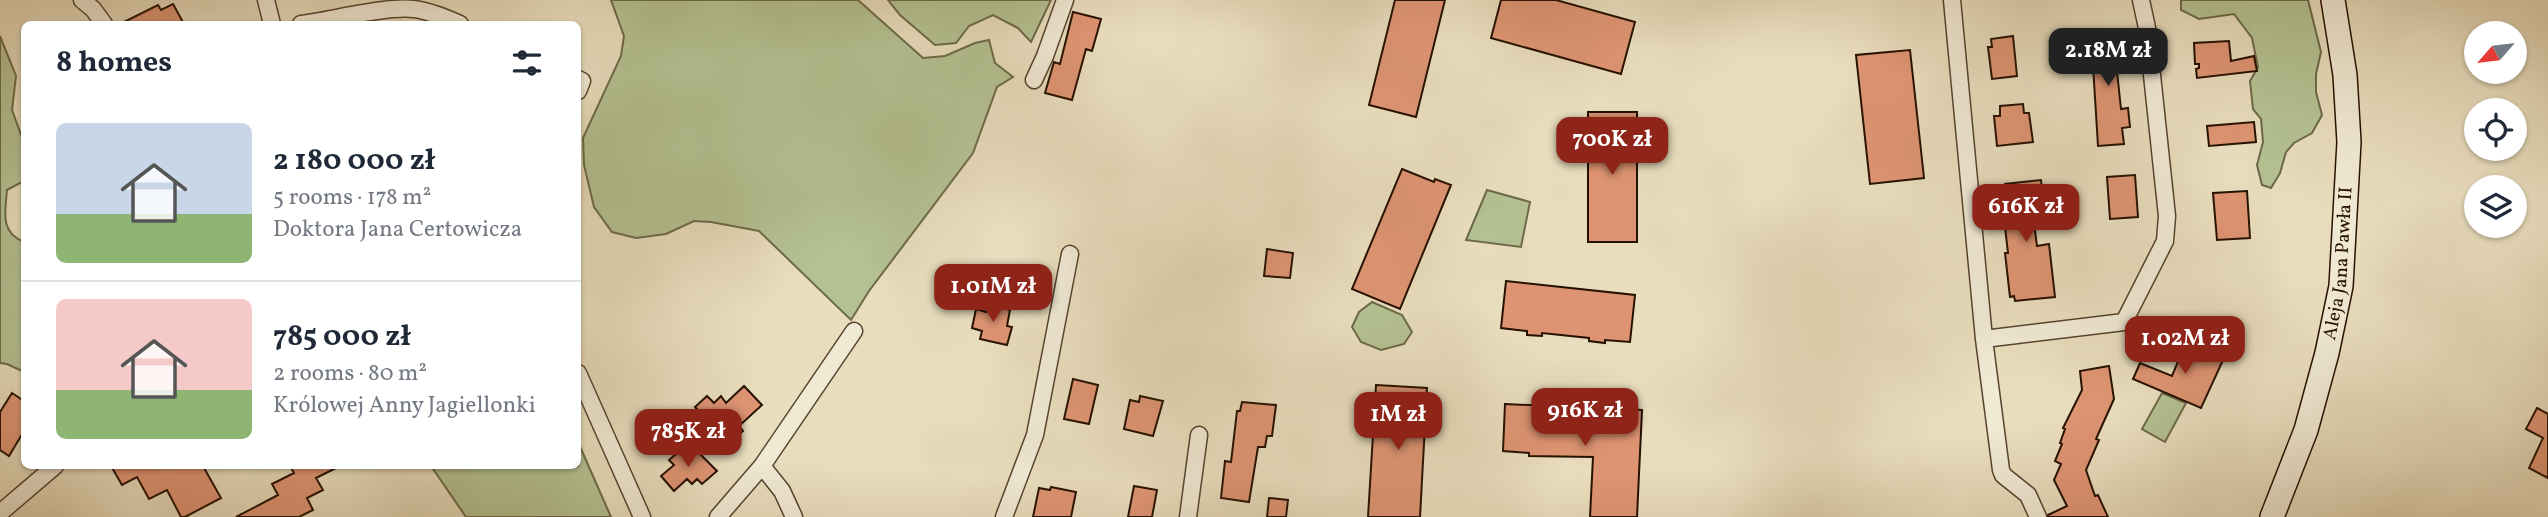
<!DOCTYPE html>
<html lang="en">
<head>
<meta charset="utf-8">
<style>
  body { margin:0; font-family:Vollkorn,serif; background:#f6f6f7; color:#1f2937; height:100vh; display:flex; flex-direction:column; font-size:26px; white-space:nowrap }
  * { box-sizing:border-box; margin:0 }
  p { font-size:23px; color:#747a83 }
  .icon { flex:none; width:38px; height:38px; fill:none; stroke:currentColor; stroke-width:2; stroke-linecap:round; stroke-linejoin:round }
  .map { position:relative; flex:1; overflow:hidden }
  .sheet { position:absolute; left:21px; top:21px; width:560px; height:448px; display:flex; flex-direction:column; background:#fff; border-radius:10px; box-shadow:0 2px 5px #0004 }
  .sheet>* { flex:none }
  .needle { width:46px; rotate:242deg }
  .fabs { position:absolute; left:2464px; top:21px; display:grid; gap:14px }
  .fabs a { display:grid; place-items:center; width:63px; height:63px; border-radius:50%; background:#fff; box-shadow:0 2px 5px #0004; font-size:35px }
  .price { position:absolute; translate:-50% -60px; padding:0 16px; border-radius:14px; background:#8f2418; color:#fff; font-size:23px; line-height:46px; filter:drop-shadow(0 2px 4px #0008) }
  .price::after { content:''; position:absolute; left:50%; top:42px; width:21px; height:16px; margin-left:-10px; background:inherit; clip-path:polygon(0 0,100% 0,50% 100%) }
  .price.active { background:#222; color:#fff }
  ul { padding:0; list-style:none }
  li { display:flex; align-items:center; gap:21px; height:175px; padding:0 35px }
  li+li { border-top:2px solid #e0e1e3 }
  li span { display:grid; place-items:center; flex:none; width:196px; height:140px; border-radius:10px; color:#555 }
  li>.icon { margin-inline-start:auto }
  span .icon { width:84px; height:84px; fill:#fffc; stroke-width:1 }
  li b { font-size:30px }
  h2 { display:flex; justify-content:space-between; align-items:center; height:84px; padding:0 35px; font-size:30px }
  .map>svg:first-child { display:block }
</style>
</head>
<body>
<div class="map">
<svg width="2548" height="517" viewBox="0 0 2548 517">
  <rect width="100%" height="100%" fill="#e8ddbd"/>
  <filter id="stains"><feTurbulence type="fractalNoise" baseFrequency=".00286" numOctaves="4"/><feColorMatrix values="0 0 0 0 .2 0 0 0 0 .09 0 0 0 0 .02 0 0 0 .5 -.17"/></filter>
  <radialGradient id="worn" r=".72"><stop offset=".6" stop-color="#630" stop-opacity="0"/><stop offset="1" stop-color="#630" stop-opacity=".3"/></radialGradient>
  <path fill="#b4c192" stroke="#6d6949" stroke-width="2" d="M611 0H858L923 58 945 56 975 43 989 40 995 63 1013 77 997 87 973 153 869 291 851 320 759 231 711 222 694 221 666 234 636 238 612 232 594 207 584 165 583 138 621 56 624 36Z
    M888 0H1051L1031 42 1018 28 993 15 969 26 956 43 935 45 900 15Z
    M2181 0H2308L2321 52 2316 74V92L2322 115 2312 133 2294 143 2286 152 2280 173 2271 188 2262 185 2257 165 2263 142 2261 119 2253 109 2250 81 2258 67 2252 38 2234 14 2199 19 2181 10Z
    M0 36 16 76 12 110 24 143V181L7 190C5 213 0 232 24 242V372L7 364 0 363Z
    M1487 190 1530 202 1521 247 1466 240Z
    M1372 302 1402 315 1412 332 1404 344 1381 350 1361 342 1352 327 1359 312Z
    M2162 393 2186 403 2165 442 2142 429Z
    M578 442 611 517H466L431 466H578Z"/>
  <path fill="#de9473" stroke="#261100" stroke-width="2" d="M1395 0H1445L1416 117 1369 105Z
    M1501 0H1556L1635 22 1621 74 1491 38Z
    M173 4 184 24H120L158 5 161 10Z
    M1073 12 1101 19 1092 51 1086 49 1072 100 1045 93 1054 62 1060 64Z
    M2120 30 2122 51 2119 52 2120 61 2116 62 2121 109 2128 108 2130 127 2122 128 2124 144 2098 146 2091 33Z
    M2013 36 2017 76 1992 79 1988 47H1992L1991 39Z
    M2229 41 2231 61 2254 56 2257 71 2197 78 2196 69 2199 68V64H2195L2194 43Z
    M1910 50 1924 178 1870 184 1856 55Z
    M2023 104 2024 113H2029L2033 142 1997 146 1994 116H2000V106Z
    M1588 112H1637V242H1588Z
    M2254 122 2256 142 2209 146 2207 126Z
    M1402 169 1434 182 1435 179 1451 185 1400 309 1352 289Z
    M2135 175 2138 217 2110 219 2107 177Z
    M2041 180 2044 207 2032 209 2037 246 2049 244 2055 297 2015 301 2014 296 2010 297 2005 253H2008L2002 201 2007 200 2005 184Z
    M2247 191 2250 238 2217 240 2213 193Z
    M1267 249 1293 253 1290 278 1264 276Z
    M1506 281 1635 295 1630 342 1605 340V343L1589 341V338L1542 333V336L1527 335V331L1501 328Z
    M988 304 1010 310 1007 326 1012 327 1007 345 980 339 982 331 972 328 976 309 986 312Z
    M2186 342 2224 358 2201 408 2133 379 2140 363 2172 376Z
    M2109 366 2114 399 2096 439 2099 440 2086 470 2095 496 2098 495 2108 517H2048V515L2067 506 2054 480 2061 464 2055 461 2062 444 2060 443 2065 429 2063 428 2082 390 2080 371Z
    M1073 379 1098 385 1089 424 1064 419Z
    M1376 385 1427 388 1420 517H1368Z
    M744 386 762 405 739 426 743 431 729 444 695 407 707 396 714 403 721 396 726 403Z
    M12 393 24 401V431L9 456 0 450V412Z
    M1140 396 1163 401 1153 436 1124 429 1130 400 1139 402Z
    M1242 402 1276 405 1272 436H1267L1265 447H1258L1249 502 1221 498 1225 461 1231 462 1237 411H1240Z
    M1505 404 1642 410 1637 517H1590L1593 457 1529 456V453L1503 451Z
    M2537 408 2548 414V478L2529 468 2543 438 2526 429Z
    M682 449 688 456 695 449 717 471 702 484 697 479 692 484 687 479 674 491 661 476 674 465 669 460Z
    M111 466H203L221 498 185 517H181L167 490 149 499 137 477 122 485Z
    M290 466H340L316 478 323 490 307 498 313 510 299 517H236L278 495 272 484 294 473Z
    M1134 486 1157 490 1152 517H1128Z
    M1051 487 1076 492 1071 517H1033L1039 488 1050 490Z
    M1269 498 1288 500 1286 517H1267Z"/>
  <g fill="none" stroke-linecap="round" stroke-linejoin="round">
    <defs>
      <path id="street" d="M82 0 93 9 104 24
        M266 0 272 24
        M1952 0 1984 339
        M301 24C332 20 385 6 414 9 430 11 446 18 460 24
        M578 79 582 81 578 91
        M1034 80 1045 56 1065 0
        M578 373 642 517
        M762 466 782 491 794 517
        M0 513 55 466
        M718 517 762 466 854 331
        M1004 517 1035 435 1070 254
        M1188 517 1199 435
        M2038 517 2028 495 2003 475 2001 470 1984 339 2124 322 2165 241 2167 216 2147 28 2141 0"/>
      <g id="secondary">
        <path id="s1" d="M2272 517 2306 430 2327 353 2341 286 2349 142 2345 75 2333 0"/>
      </g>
    </defs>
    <use href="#street" stroke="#56442f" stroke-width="19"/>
    <use href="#secondary" stroke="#261100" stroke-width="26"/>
    <use href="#street" stroke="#f0e9d4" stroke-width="16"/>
    <use href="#secondary" stroke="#f0e9d4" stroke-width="23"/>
  </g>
  <g text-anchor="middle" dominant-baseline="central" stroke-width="5" stroke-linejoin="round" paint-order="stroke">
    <g font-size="19" fill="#261100" stroke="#f0e9d4">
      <text stroke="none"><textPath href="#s1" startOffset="264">Aleja Jana Pawła II</textPath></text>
    </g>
  </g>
  <rect width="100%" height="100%" filter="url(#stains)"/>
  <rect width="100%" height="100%" fill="url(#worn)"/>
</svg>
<div class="fabs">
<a><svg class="needle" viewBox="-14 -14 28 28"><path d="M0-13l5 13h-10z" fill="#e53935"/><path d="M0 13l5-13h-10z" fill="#747a83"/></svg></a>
<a><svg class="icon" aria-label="locate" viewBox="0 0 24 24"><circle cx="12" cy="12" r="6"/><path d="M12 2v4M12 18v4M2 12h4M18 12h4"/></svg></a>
<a><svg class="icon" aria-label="layers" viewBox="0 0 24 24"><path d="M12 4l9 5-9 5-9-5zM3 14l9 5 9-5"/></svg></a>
</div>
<b class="price active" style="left:2108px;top:88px">2.18M zł</b>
<b class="price" style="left:1612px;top:177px">700K zł</b>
<b class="price" style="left:2026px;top:244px">616K zł</b>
<b class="price" style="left:993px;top:324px">1.01M zł</b>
<b class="price" style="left:2185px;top:376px">1.02M zł</b>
<b class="price" style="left:1585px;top:448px">916K zł</b>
<b class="price" style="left:1398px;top:452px">1M zł</b>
<b class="price" style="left:688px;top:469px">785K zł</b>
<section class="sheet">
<h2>8 homes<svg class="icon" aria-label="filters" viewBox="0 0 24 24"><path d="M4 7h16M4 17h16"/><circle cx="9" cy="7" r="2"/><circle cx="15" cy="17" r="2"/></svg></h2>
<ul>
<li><span style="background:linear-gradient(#c9d6e8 65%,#8fb573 0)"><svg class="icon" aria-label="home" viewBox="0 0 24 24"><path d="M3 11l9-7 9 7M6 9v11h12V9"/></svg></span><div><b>2 180 000 zł</b><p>5 rooms · 178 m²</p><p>Doktora Jana Certowicza</p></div></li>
<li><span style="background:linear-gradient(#f6c9c9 65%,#8fb573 0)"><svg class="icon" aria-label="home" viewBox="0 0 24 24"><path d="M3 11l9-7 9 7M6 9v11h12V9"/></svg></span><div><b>785 000 zł</b><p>2 rooms · 80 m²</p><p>Królowej Anny Jagiellonki</p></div></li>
</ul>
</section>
</div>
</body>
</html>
